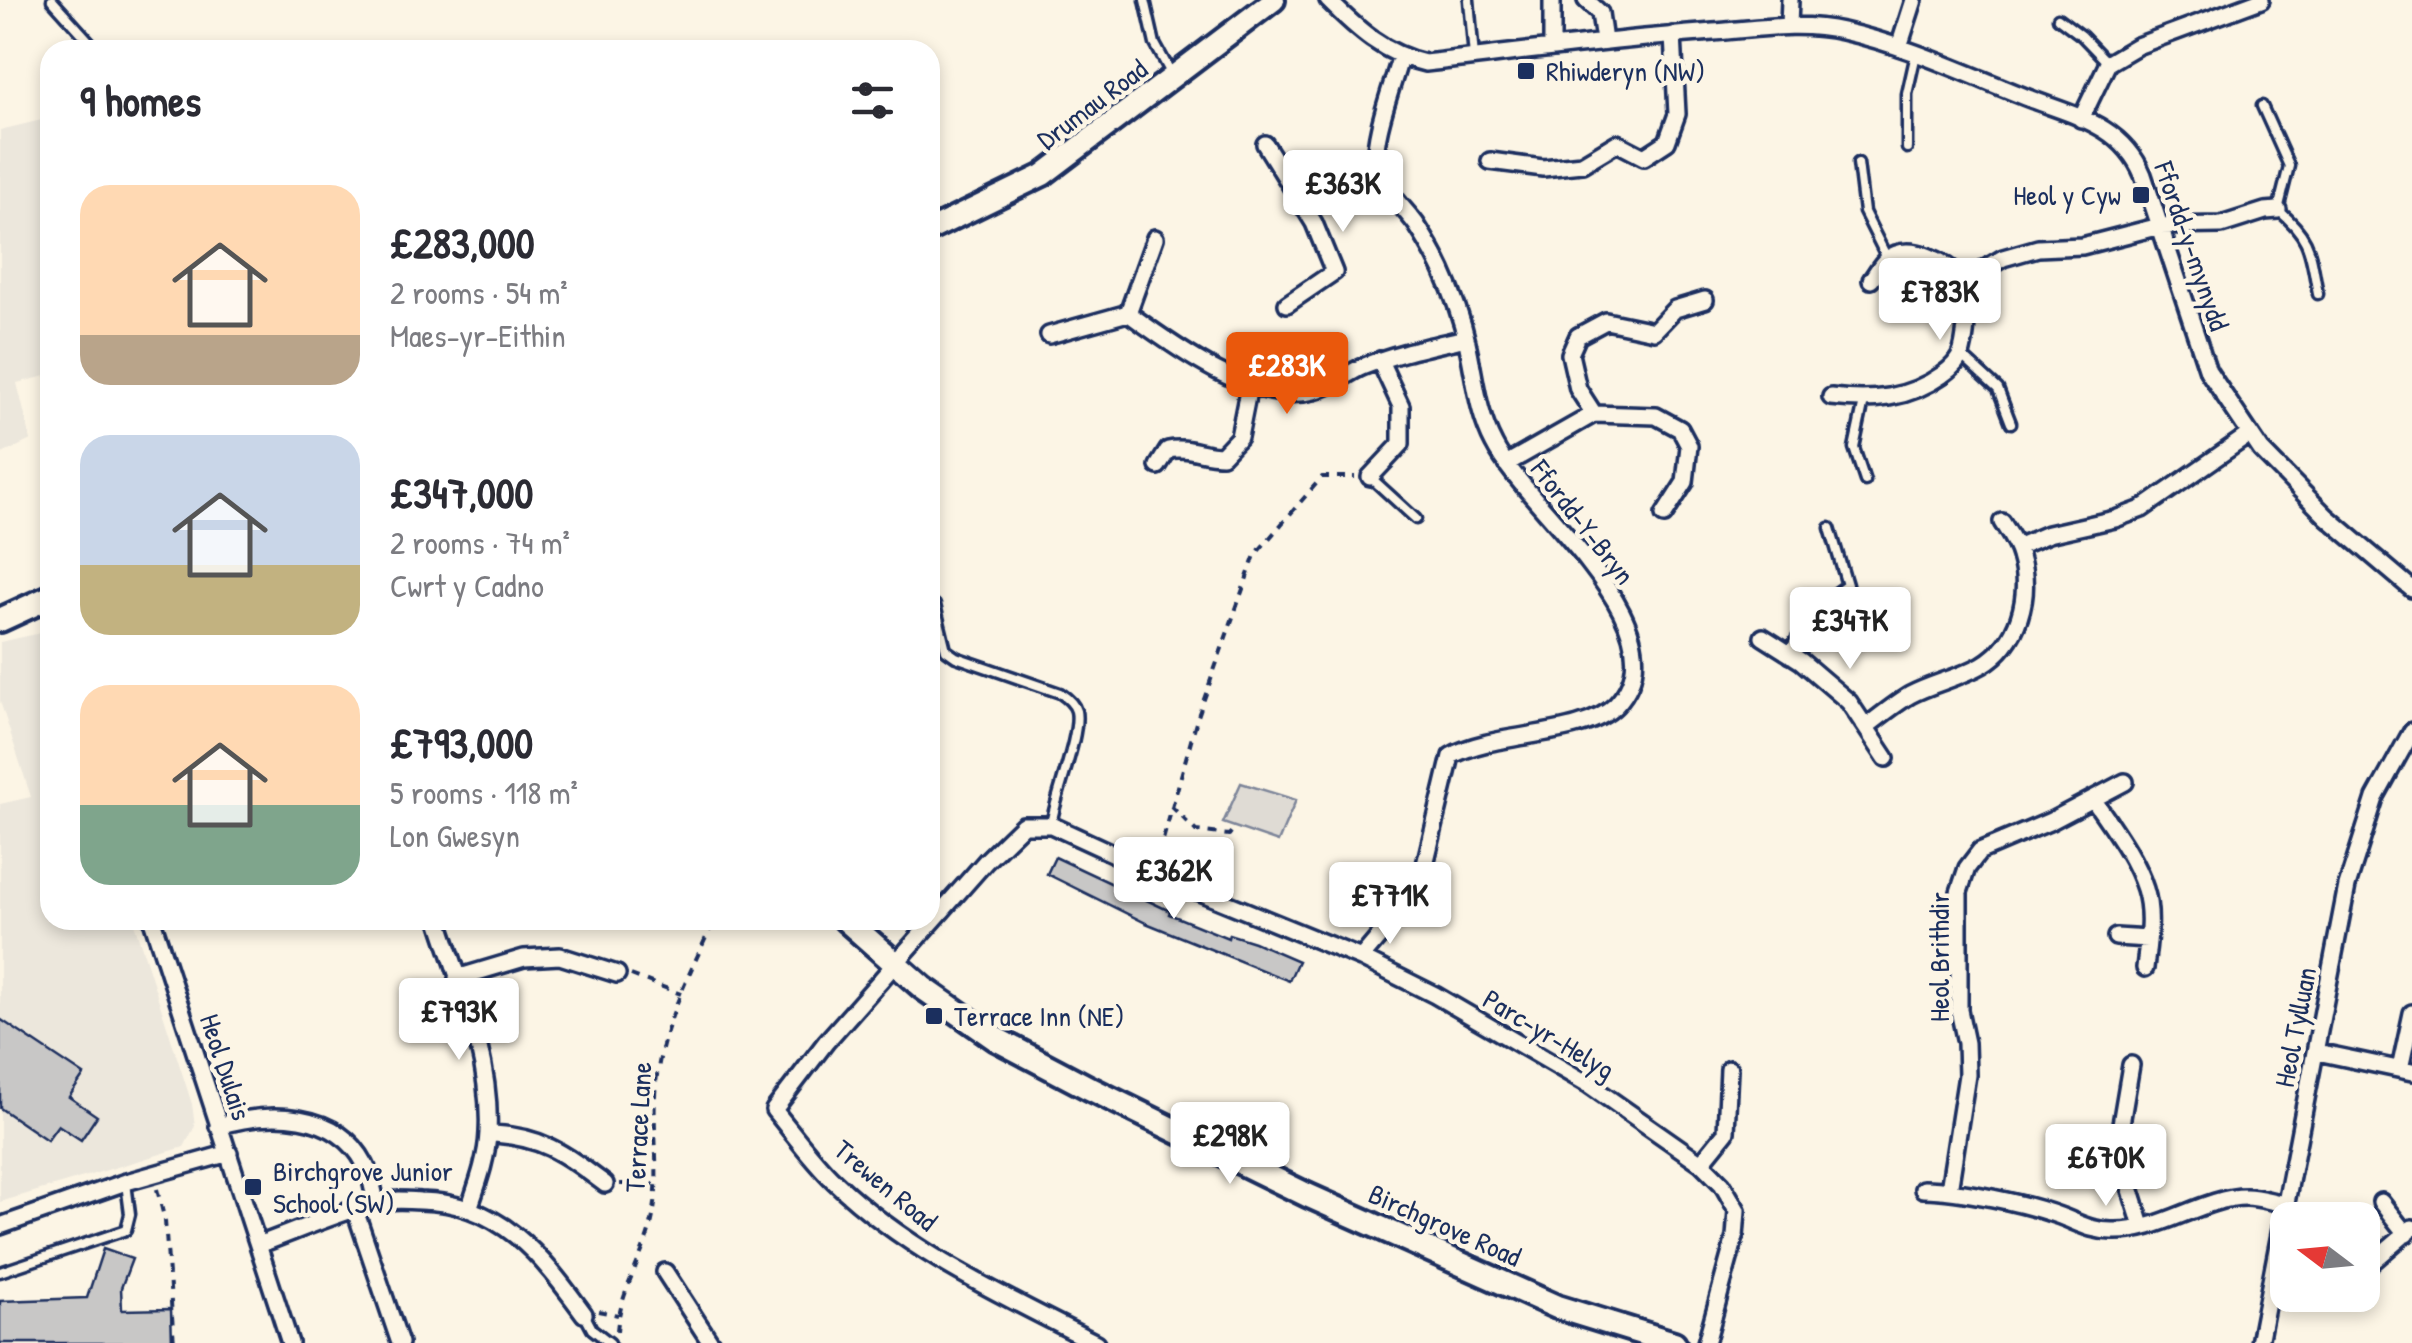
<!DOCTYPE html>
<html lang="en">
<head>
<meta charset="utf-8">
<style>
  body { margin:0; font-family:"Patrick Hand",sans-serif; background:#f7f7f7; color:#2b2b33; height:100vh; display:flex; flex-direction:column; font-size:38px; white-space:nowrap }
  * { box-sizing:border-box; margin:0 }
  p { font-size:32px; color:#7c7c81 }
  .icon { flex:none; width:55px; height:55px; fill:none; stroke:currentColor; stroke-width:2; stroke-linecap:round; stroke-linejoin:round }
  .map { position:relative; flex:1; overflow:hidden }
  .panel { position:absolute; left:40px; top:40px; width:900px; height:890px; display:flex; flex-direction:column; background:#fff; border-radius:30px; box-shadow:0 5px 15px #0003 }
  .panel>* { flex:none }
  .needle { width:65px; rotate:286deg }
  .controls { position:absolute; left:2270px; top:1202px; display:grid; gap:20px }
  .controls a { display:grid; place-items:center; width:110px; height:110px; border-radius:20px; background:#fff; box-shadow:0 5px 15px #0003; font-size:50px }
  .price { position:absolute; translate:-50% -85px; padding:0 22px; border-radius:10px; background:#fff; color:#222; font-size:32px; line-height:65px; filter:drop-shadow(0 2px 5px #0008) }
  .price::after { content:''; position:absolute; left:50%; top:60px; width:30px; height:22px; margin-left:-15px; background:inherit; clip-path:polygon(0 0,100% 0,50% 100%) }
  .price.active { background:#ea580c; color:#fff }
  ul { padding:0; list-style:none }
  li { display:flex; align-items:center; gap:30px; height:250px; padding:0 40px }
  li span { display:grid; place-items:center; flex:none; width:280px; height:200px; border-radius:30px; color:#555 }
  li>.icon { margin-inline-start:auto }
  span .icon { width:120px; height:120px; fill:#fffc; stroke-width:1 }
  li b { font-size:42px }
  h2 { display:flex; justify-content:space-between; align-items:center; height:120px; padding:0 40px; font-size:42px }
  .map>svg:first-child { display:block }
</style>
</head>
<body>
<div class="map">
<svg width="2412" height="1343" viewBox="0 0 2412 1343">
  <rect width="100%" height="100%" fill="#fcf5e5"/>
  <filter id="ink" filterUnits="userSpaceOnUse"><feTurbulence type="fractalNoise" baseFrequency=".01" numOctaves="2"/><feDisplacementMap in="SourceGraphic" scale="20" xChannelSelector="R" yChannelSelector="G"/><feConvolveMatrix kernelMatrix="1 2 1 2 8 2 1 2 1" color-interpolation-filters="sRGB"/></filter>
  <g filter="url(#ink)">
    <path fill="#ece7dc" d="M50 118V375L17 383 31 440 0 455V130Z
      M41 633 50 662V920H133L192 1104 195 1126 184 1147 0 1202V804L31 797 0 701V642Z"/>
    <path fill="#dfdbd4" stroke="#7d8599" stroke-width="2.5" d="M1241 783 1296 800 1278 842 1223 823Z"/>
    <path fill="#c8c7c6" stroke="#1b2f5e" stroke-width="2.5" d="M1055 857 1170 911 1169 914 1228 938 1229 934 1254 942 1298 961 1289 981 1146 923 1047 874Z
      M0 1019 84 1075 69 1097 97 1116 81 1140 58 1125 47 1140 0 1108Z
      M103 1249 132 1259 121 1288 122 1310 171 1309 172 1343H0V1301L87 1298Z"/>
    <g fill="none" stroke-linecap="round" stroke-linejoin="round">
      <defs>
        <path id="service" d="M52 0 97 50
          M1145 0 1155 44 1172 75
          M1469 0 1474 57
          M2058 18 2082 36 2108 63
          M2262 106 2289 166 2278 210C2312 238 2310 252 2318 294
          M1907 148V94L1916 54
          M1858 163 1864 212 1887 258
          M1962 356 1998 389 2011 423
          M1864 401 1854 448 1865 481
          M1370 477 1416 519
          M1823 602 1847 585 1830 528
          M935 605 946 650 956 657 1060 693C1066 697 1074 703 1076 711 1081 733 1055 797 1051 825
          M0 1272 126 1230 130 1214 126 1183
          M584 1314 592 1329 610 1343"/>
        <path id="minor" d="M1328 0C1357 29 1384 54 1425 63 1521 52 1617 39 1713 32 1755 29 1800 21 1842 31 1906 45 1967 74 2028 98 2075 116 2122 125 2143 175L2208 371 2261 450 2327 517 2412 589
          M1552 0V48
          M1586 0 1600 13 1604 41
          M1789 26 1790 0
          M1899 47 1914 0
          M2081 119 2108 63 2137 46 2261 0
          M1265 144 1314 223 1334 272 1287 304
          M1490 161 1543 168 1582 164 1617 143 1644 157 1667 142 1677 114 1673 35
          M1301 204 1334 185 1379 172
          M1965 281 2003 258 2038 248 2082 246 2160 226 2221 225 2265 211 2278 210
          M1128 313C1173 346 1256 407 1314 391 1331 387 1346 374 1362 367 1395 353 1432 346 1466 338
          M1049 335 1128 313 1155 238
          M1831 397C1873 402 1908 399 1942 375 1951 369 1959 361 1962 351 1968 328 1966 304 1965 281 1948 263 1910 240 1886 260 1880 265 1876 274 1871 280
          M1594 414 1578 389 1570 354 1578 336 1606 321 1654 331 1675 309 1705 300
          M1506 464 1594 414 1656 416 1680 429 1689 446 1685 482 1664 515
          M1158 466 1168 450C1188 446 1202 455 1222 455L1239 437 1249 386
          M1370 477 1401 444V406L1380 361
          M2017 547 2048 534 2115 519 2142 509 2250 434
          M1763 637 1801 661 1849 702 1886 758
          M1791 655 1823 602
          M1866 727C1880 716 1895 704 1910 695 1933 683 1959 678 1982 665 2019 643 2032 596 2020 556 2017 544 2009 533 2002 522
          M2093 799C2112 827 2135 857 2145 889 2153 914 2148 942 2145 968
          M152 920 290 1343
          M439 920C461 988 492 1060 488 1133 487 1159 477 1185 469 1209
          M2116 937 2148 939
          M1361 958 1399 913 1423 873 1451 756C1495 731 1583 739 1616 705 1689 628 1526 509 1494 444 1477 412 1475 377 1467 342 1462 319 1452 292 1442 270 1435 255 1425 238 1416 224 1403 206 1383 190 1377 168 1370 142 1393 85 1400 58
          M457 978 524 958 560 956 617 974
          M2317 1052 2412 1072
          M2131 1065 2121 1124 2123 1165 2142 1226
          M2400 1069 2412 1013
          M218 1126C268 1111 337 1110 365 1164 371 1175 373 1190 376 1202
          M488 1134C541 1135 565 1154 605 1184
          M1701 1163 1726 1132 1729 1069
          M1923 1189C1962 1190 2024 1203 2060 1216 2079 1223 2091 1231 2112 1231 2161 1233 2202 1197 2246 1197 2259 1197 2272 1202 2285 1204
          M1949 1190 1967 1075 1966 1043 1959 1010V892L1967 868 1980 851 2051 821 2125 782
          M2381 1202 2406 1234
          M355 1210 400 1343
          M0 1226 126 1182 229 1153
          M258 1245C296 1231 335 1214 374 1203 388 1199 405 1200 420 1201 500 1202 541 1255 584 1314
          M2364 1269 2412 1228
          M665 1272 711 1343
          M1096 1343C1004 1296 909 1253 834 1181 812 1160 793 1133 774 1110L826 1042 986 861 1023 825H1051L1175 882 1361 958 1435 995 1588 1084 1701 1163 1722 1184 1737 1210 1735 1237 1706 1343
          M2259 1343 2347 886 2375 798 2412 731"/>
        <path id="tertiary" d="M930 230 1043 175 1274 0"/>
        <path id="secondary" d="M0 620 50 597
          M846 920 923 988 996 1039 1089 1088 1307 1195 1557 1307 1674 1343"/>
      </defs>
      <use href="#service" stroke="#1b2f5e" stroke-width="15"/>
      <use href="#minor" stroke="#1b2f5e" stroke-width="22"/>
      <use href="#tertiary" stroke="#1b2f5e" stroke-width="28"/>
      <use href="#secondary" stroke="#1b2f5e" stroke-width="30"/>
      <path stroke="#1b2f5e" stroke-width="4" stroke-dasharray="8 8" stroke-linecap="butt" d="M1171 806 1196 831 1229 835 1235 827
        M1159 854 1197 719 1255 555 1322 477H1355
        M631 975 681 994
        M620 1184H654
        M157 1189 165 1221 174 1343
        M598 1311 618 1315
        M617 1331C620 1291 643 1259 652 1221 662 1179 651 1127 656 1083 662 1028 686 981 709 931L718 920"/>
      <use href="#service" stroke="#fcf5e5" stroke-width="8"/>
      <use href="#minor" stroke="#fcf5e5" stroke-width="15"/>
      <use href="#tertiary" stroke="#fcf5e5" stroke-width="20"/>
      <use href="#secondary" stroke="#fcf5e5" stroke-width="22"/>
    </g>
  </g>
  <g fill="#1b2f5e" stroke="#fcf5e5" stroke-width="4">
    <rect x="1516" y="61" width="20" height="20" rx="5"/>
    <rect x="2131" y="185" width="20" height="20" rx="5"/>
    <rect x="924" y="1006" width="20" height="20" rx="5"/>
    <rect x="243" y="1177" width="20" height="20" rx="5"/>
  </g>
  <g text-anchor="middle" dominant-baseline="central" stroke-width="9" stroke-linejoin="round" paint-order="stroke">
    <g font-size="28" fill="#1b2f5e" stroke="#fcf5e5" text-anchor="start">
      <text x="1546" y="71">Rhiwderyn (NW)</text>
      <text x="2121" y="195" text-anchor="end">Heol y Cyw</text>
      <text x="954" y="1016">Terrace Inn (NE)</text>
      <text x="273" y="1171">Birchgrove Junior<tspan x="273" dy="32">School (SW)</tspan></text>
    </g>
    <g font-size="28" fill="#1b2f5e" stroke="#fcf5e5">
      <text transform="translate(1092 104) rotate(-37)">Drumau Road</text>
      <text transform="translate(2192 246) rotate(71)">Ffordd-y-mynydd</text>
      <text transform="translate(1583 522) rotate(52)">Ffordd-Y-Bryn</text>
      <text transform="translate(1939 957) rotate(-90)">Heol Brithdir</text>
      <text transform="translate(2295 1027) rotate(-79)">Heol Tylluan</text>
      <text transform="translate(1549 1034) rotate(31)">Parc-yr-Helyg</text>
      <text transform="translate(226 1067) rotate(72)">Heol Dulais</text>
      <text transform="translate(638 1127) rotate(-87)">Terrace Lane</text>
      <text transform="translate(886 1185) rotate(40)">Trewen Road</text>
      <text transform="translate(1445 1225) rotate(24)">Birchgrove Road</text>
    </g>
  </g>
</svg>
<div class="controls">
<a><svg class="needle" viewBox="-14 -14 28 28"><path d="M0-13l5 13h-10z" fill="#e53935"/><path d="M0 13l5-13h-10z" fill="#7c7c81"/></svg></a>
</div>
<b class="price" style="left:1343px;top:235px">£363K</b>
<b class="price" style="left:1940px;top:343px">£783K</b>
<b class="price active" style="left:1287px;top:417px">£283K</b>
<b class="price" style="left:1850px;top:672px">£347K</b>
<b class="price" style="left:1174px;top:922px">£362K</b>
<b class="price" style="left:1390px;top:947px">£771K</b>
<b class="price" style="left:459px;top:1063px">£793K</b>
<b class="price" style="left:1230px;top:1187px">£298K</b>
<b class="price" style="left:2106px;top:1209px">£670K</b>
<section class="panel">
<h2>9 homes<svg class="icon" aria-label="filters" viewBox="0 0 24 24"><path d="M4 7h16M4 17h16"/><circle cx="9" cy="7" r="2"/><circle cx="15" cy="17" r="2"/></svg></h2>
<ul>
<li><span style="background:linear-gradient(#ffd9b3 75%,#b9a48a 0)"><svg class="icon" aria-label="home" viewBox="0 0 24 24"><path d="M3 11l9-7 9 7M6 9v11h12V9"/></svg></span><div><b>£283,000</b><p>2 rooms · 54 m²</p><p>Maes-yr-Eithin</p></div></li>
<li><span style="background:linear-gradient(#c9d6e8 65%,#c2b280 0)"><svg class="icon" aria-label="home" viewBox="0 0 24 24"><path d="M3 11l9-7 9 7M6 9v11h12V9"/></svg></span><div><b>£347,000</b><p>2 rooms · 74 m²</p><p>Cwrt y Cadno</p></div></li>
<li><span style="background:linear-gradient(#ffd9b3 60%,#7fa58c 0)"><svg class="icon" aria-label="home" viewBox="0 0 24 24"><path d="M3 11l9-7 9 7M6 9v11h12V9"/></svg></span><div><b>£793,000</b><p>5 rooms · 118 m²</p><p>Lon Gwesyn</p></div></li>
</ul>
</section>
</div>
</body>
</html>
